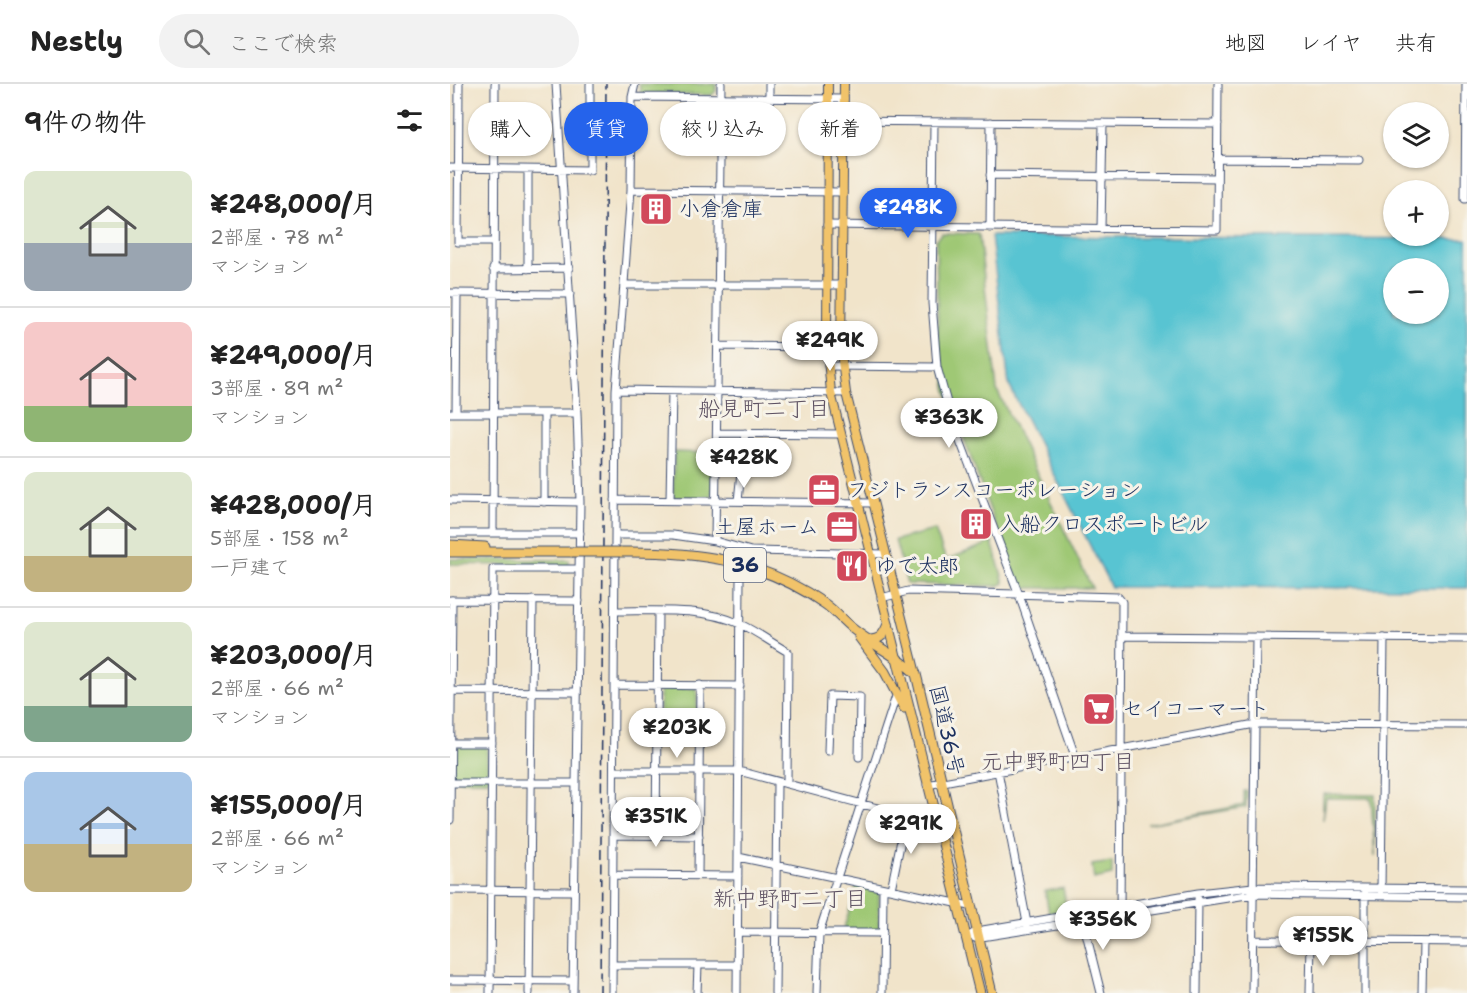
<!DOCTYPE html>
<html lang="ja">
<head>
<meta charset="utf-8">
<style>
  body { margin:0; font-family:"Shantell Sans","Klee One",sans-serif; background:#f2f2f2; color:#222; height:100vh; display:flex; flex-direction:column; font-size:22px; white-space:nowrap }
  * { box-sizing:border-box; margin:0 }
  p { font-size:20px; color:#767676 }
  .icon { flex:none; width:33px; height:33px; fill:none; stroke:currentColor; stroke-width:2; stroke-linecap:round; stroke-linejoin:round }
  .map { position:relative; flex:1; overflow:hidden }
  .details { display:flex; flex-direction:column; background:#fff; width:450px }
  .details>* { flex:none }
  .banner { position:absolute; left:18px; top:18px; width:570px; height:54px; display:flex; gap:12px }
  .tools { position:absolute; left:933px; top:18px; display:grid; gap:12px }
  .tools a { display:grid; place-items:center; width:66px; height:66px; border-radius:50%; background:#fff; box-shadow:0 2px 4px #0004; font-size:30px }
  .price { position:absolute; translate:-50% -51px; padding:0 14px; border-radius:21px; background:#fff; color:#222; font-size:20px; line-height:39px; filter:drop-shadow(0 2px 3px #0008) }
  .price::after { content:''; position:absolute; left:50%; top:36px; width:18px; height:14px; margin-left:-9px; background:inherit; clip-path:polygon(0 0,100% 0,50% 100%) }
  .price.active { background:#2563eb; color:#fff }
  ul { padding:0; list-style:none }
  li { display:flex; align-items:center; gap:18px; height:150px; padding:0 24px }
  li+li { border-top:2px solid #e0e0e0 }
  li span { display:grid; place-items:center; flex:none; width:168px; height:120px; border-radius:12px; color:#555 }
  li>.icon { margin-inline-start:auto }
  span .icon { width:72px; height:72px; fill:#fffc; stroke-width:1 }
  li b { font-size:26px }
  h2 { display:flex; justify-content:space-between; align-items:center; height:72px; padding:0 24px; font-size:26px }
  .pill { padding:0 21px; border-radius:27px; background:#fff; box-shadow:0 2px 4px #0004; font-size:21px; line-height:54px }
  .pill.active { background:#2563eb; color:#fff }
  header { display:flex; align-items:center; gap:36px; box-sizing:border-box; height:84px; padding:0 30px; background:#fff; border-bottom:2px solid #e0e0e0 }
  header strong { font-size:28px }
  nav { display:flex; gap:33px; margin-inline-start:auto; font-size:21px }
  .search { width:420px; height:54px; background:#f2f2f2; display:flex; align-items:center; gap:15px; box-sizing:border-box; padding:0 21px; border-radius:33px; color:#767676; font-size:22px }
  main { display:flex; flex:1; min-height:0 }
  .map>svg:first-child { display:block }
</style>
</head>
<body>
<header>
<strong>Nestly</strong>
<div class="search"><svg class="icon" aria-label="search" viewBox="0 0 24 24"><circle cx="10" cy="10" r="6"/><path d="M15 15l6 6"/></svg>ここで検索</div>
<nav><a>地図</a><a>レイヤ</a><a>共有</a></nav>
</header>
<main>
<section class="details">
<h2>9件の物件<svg class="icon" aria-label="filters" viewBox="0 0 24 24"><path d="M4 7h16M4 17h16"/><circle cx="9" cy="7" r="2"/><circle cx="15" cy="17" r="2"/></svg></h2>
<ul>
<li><span style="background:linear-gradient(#dfe7d0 60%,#9aa5b1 0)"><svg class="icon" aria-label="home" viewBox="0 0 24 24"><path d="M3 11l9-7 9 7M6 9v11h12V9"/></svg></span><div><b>¥248,000/月</b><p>2部屋 · 78 m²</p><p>マンション</p></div></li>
<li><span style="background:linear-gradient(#f6c9c9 70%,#8fb573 0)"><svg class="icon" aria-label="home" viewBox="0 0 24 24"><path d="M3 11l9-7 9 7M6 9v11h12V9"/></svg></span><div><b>¥249,000/月</b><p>3部屋 · 89 m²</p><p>マンション</p></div></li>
<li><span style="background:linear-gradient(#dfe7d0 70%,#c2b280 0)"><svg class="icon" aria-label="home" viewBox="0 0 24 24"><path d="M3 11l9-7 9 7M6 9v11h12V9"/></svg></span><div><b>¥428,000/月</b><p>5部屋 · 158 m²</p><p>一戸建て</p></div></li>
<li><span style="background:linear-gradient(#dfe7d0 70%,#7fa58c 0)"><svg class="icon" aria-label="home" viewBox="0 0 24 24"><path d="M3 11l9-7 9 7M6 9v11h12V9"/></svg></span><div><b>¥203,000/月</b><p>2部屋 · 66 m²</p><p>マンション</p></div></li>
<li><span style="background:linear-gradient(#a9c7e8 60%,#c2b280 0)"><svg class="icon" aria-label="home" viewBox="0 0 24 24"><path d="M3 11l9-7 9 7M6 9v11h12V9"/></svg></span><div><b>¥155,000/月</b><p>2部屋 · 66 m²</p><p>マンション</p></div></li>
</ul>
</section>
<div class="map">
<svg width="1017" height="909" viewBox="0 0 1017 909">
  <rect width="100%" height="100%" fill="#f7f3e8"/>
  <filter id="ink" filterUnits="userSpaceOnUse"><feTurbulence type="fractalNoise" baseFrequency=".0167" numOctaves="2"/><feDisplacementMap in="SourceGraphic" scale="12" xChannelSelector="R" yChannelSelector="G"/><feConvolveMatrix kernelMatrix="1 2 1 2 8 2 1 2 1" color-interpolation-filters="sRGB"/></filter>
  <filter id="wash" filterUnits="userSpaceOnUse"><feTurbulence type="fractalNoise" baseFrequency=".008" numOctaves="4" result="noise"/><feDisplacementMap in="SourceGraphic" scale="24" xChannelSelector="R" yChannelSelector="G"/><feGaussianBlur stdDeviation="1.35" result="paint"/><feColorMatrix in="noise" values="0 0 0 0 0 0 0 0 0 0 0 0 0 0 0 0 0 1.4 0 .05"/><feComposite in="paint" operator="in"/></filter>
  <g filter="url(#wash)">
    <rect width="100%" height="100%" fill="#f1e4ca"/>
    <path fill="#9fc874" stroke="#5d7c69" stroke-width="1.5" d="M189 0H266V7L262 11 191 10Z
      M492 149 529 150 547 306 642 504H573L567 500 497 308 488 253 486 155Z
      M224 368 263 369 262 413 223 414Z
      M485 446 496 476 542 458 554 499 548 502 457 500 445 456Z
      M0 475 119 476V482L0 480Z
      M210 604H247V646H210Z
      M3 662H37L38 696H3Z
      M794 707H797L796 723 697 740 794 721Z
      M873 710 925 711V773L921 714H876L873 736Z
      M662 778V791L644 795 642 781Z
      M407 801 429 808V846L393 847Z
      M613 804 617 826 599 829 595 807Z"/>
    <path fill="#58c4d2" stroke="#3a7a98" stroke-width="1.5" fill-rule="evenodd" d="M541 152 1017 155V504L661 503 559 301ZM944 184H988V230H944Z"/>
  </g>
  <g filter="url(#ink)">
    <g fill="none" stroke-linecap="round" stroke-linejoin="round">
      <defs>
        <path id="minor" d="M9 0 8 158H44
          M106 0 127 329 130 418 123 909
          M182 13 394 15
          M319 14V0
          M378 37 768 40
          M484 38 482 219 487 283 501 333 568 508 625 672
          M767 75 909 76
          M0 84 140 86V0
          M540 91 767 94
          M181 106 393 108
          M1015 115 1016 0
          M377 141 767 146 768 0
          M540 144 541 38
          M651 145 653 39
          M43 185 119 184
          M78 185V86
          M174 201H392
          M0 209 120 210
          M268 262 377 263
          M378 282 487 283
          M166 306 396 309
          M0 329H127
          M6 329 7 209
          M267 349 391 350
          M0 416 130 418
          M165 416 423 419
          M220 416 222 307
          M288 417 295 349
          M94 418V329
          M0 449H130
          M43 449 45 0
          M165 451H223L265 457 301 467 435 470
          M265 457 271 0
          M431 514 458 507 668 513 672 518 670 832
          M0 516 129 517
          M166 527C206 527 253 523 290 540 307 548 322 559 338 568L337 700
          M672 552 1017 555
          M165 601 290 602
          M0 607 126 608
          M1 659H42
          M378 667 380 612 410 613 409 673
          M164 687H289L487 740 500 739
          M548 687 577 839
          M0 699H125
          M477 701 805 640 1017 641
          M0 736 2 516
          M163 751 249 752
          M206 751 208 527
          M288 773 520 822
          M163 791 288 792
          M248 791 250 601
          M441 805 456 732
          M0 806 124 807
          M931 806 934 554
          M632 833 651 909
          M288 848 433 849
          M516 854 527 847 748 809 803 803 1017 805
          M525 854 803 810 1017 813
          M803 856 1017 858
          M162 881H287
          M0 896 123 897
          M40 909 43 485H129
          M79 909 83 516
          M162 909 166 306 181 106 182 13 185 0
          M247 909 248 881
          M287 909 290 494
          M325 909 327 698
          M367 909 369 849 447 609
          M432 909 433 804
          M747 909 748 815
          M802 909 806 553
          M860 909 861 857
          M915 909V810
          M972 909 973 858"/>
        <path id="major" d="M378 0 377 263 381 309 447 574
          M394 0 391 268 396 309 466 590"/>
        <path id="highway" d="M0 461 35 463
          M0 468H122
          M170 468C247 467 310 475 375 520 385 527 393 537 403 545 423 561 448 572 466 590L542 909
          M409 553 435 588 454 624
          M419 556C431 556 434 550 438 540
          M447 574 530 909"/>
      </defs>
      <use href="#minor" stroke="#3b4a6e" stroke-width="9"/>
      <use href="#major" stroke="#3b4a6e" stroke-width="10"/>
      <use href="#highway" stroke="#3b4a6e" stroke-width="11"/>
      <use href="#minor" stroke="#fff" stroke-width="7"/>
      <use href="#major" stroke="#f1c36a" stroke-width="8"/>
      <use href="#highway" stroke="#f1c36a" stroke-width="9"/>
      <path stroke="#1b2f5e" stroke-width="1.5" stroke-dasharray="9 4.5" stroke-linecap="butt" d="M150 909 156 0"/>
      <defs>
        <path id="highway-bridge" d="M122 468H170"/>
      </defs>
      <use href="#highway-bridge" stroke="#3b4a6e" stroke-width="11" stroke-linecap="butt"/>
      <use href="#highway-bridge" stroke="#f1c36a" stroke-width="9"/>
    </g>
  </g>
  <defs>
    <symbol id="building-square" viewBox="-11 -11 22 22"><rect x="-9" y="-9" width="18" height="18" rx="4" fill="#d1495b" stroke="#f7f3e8"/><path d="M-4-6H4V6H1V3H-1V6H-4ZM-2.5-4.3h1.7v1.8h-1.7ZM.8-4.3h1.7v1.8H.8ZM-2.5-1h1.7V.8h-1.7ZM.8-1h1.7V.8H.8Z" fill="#fff"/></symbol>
    <symbol id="office-square" viewBox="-11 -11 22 22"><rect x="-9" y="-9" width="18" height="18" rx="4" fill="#d1495b" stroke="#f7f3e8"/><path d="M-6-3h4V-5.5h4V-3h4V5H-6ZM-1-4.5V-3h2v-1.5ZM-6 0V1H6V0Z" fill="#fff"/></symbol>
    <symbol id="restaurant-square" viewBox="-11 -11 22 22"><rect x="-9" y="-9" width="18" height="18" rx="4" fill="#d1495b" stroke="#f7f3e8"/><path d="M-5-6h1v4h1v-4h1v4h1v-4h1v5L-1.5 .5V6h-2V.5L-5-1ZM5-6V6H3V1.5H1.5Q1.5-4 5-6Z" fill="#fff"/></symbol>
    <symbol id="supermarket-square" viewBox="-11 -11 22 22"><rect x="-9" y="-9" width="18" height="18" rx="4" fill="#d1495b" stroke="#f7f3e8"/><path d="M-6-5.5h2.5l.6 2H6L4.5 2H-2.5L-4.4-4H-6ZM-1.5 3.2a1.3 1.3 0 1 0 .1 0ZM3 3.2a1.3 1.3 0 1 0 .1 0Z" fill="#fff"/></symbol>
  </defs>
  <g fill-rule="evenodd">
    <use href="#building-square" x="187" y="106" width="38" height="38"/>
    <use href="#office-square" x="355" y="387" width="38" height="38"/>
    <use href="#building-square" x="507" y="421" width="38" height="38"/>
    <use href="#office-square" x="373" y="424" width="38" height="38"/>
    <use href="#restaurant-square" x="383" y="463" width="38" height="38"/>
    <use href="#supermarket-square" x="630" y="606" width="38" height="38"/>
  </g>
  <g text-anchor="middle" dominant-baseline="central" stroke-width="6" stroke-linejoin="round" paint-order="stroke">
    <rect fill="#f7f3e8" stroke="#5d6a87" stroke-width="1.5" x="274" y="464" width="42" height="34" rx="4.5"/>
    <g font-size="20" font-weight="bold" fill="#1b2f5e">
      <text x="295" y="481">36</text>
    </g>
    <g font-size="21" fill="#1b2f5e" stroke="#f7f3e8" text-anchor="start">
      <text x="229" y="125">小倉倉庫</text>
      <text x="397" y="406">フジトランスコーポレーション</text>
      <text x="549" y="440">入船クロスポートビル</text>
      <text x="369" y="443" text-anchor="end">土屋ホーム</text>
      <text x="425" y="482">ゆで太郎</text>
      <text x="672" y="625">セイコーマート</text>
    </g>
    <g font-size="21" fill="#1b2f5e" stroke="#f7f3e8">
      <text transform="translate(497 646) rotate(77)">国道36号</text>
    </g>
    <g font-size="22" fill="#5e5263" stroke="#f7f3e8">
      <text x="314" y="324">船見町二丁目</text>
      <text x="608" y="677">元中野町四丁目</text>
      <text x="340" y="814">新中野町二丁目</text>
    </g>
  </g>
</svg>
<div class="tools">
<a><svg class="icon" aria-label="layers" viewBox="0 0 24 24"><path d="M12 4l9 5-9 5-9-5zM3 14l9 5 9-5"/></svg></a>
<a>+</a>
<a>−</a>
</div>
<b class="price active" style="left:458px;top:155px">¥248K</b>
<b class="price" style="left:380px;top:288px">¥249K</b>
<b class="price" style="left:499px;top:365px">¥363K</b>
<b class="price" style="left:294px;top:405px">¥428K</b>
<b class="price" style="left:227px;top:675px">¥203K</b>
<b class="price" style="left:206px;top:764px">¥351K</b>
<b class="price" style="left:461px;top:771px">¥291K</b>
<b class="price" style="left:653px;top:867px">¥356K</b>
<b class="price" style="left:873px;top:883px">¥155K</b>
<div class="banner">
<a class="pill">購入</a>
<a class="pill active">賃貸</a>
<a class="pill">絞り込み</a>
<a class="pill">新着</a>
</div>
</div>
</main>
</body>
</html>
